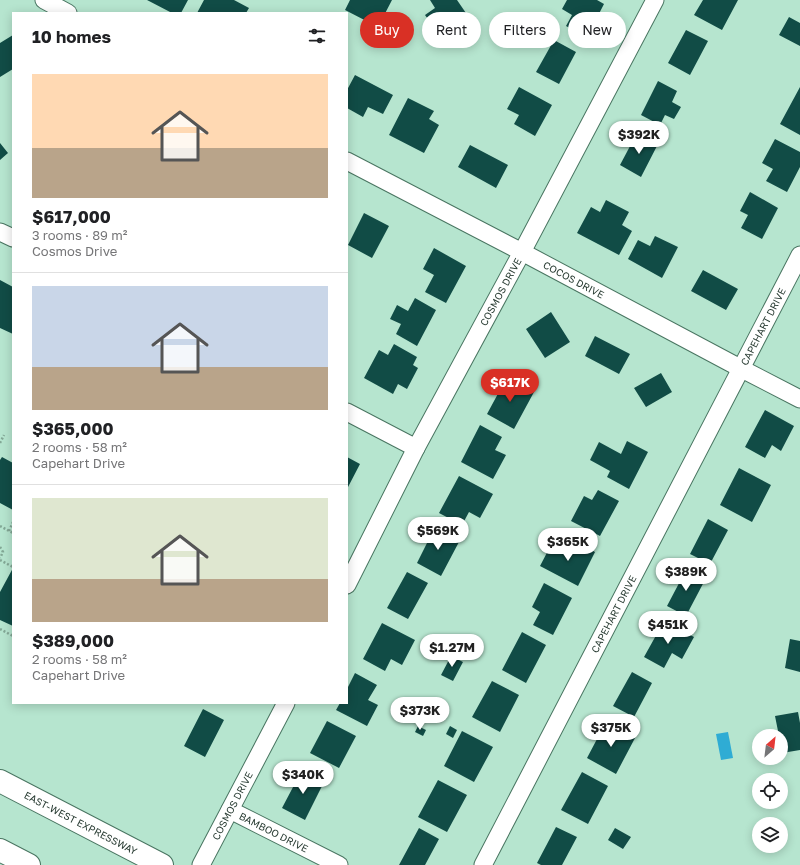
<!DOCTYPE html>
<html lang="en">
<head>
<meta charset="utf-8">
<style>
  body { margin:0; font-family:"Golos Text",sans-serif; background:#f6f6f6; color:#202124; height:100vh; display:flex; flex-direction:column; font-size:15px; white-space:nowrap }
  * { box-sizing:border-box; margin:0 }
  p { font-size:13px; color:#757577 }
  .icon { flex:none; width:22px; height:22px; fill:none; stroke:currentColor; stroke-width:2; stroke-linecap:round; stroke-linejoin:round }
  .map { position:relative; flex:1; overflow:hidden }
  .drawer { position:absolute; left:12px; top:12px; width:336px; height:692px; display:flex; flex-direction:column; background:#fff; border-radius:0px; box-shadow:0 2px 10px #0003 }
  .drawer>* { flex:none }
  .top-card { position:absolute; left:360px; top:12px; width:380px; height:36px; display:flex; gap:8px }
  .needle { width:26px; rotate:28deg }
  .controls { position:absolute; left:752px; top:729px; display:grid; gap:8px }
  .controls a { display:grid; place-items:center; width:36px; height:36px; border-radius:50%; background:#fff; box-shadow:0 2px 10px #0003; font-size:20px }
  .price { position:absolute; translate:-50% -34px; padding:0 9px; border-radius:14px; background:#fff; color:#222; font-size:13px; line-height:26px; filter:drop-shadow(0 1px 2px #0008) }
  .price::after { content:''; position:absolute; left:50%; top:24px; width:12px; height:9px; margin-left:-6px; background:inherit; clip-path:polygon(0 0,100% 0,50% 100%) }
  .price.on { background:#d93025; color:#fff }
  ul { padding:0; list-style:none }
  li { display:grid; align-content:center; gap:8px; height:212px; padding:0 20px }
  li+li { border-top:1px solid #e0e0e0 }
  li span { display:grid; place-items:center; height:124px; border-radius:0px; color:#555 }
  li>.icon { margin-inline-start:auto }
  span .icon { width:72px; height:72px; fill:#fffc; stroke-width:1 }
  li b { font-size:17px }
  h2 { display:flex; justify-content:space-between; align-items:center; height:48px; padding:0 20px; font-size:17px }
  .tag { padding:0 14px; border-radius:18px; background:#fff; box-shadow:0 2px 10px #0003; font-size:14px; line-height:36px }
  .tag.on { background:#d93025; color:#fff }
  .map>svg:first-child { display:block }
</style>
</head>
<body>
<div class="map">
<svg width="800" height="865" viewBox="0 0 800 865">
  <rect width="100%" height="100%" fill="#b6e5cf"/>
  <path fill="#2facd4" d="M728 732 733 758 721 760 716 734Z"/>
  <path fill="#114c46" d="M147 0H188L181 13H172Z
    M204 0H234L249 8 246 13H197Z
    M350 0H392L378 27 345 10Z
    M430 0H457L468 16 440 36 425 15 435 8Z
    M567 0H597L604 4 587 37 566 26 572 15 562 9Z
    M703 0H738L722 30 694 15Z
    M789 17 800 23V46L779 35Z
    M686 30 708 41 690 75 668 63Z
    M13 35V69L0 77V43Z
    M554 40 576 52 559 84 536 72Z
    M355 75 393 95 383 114 368 107 363 117 347 108V90Z
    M658 81 677 91 672 102 681 107 674 119 665 115 660 125 641 115Z
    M519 87 552 105 535 136 514 124 519 115 507 109Z
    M800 87V135L780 124Z
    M408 98 434 111 429 119 439 125 424 153 389 135Z
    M637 133 658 144 641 177 620 165Z
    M775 139 800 152V167L787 192 766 181 773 169 762 163Z
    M0 143 8 153 0 160Z
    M470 145 508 165 496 188 458 167Z
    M750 192 778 208 762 239 741 228 748 215 740 211Z
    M606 200 629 212 622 225 632 231 619 255 577 233 591 207 600 212Z
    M364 213 389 226 372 258 348 245Z
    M655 236 678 247 662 278 628 259 638 240 650 246Z
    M434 248 466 266 446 303 425 292 434 275 423 269Z
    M703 270 738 289 726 310 691 291Z
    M0 280 13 287V334L0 328Z
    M415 298 436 310 417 346 396 334 401 324 390 319 397 305 408 311Z
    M551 312 570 342 545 358 526 329Z
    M595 336 630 354 619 374 585 356Z
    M394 344 417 357 413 365 418 368 407 389 398 384 393 394 364 378 379 350 388 355Z
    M661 373 672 392 646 407 634 388Z
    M507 377 534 392 514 429 487 414Z
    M765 410 794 426 781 451 772 445 765 458 745 447Z
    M480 425 502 437 495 450 506 455 493 479 461 462Z
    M627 441 648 452 629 489 607 477 610 471 590 460 599 442 621 454Z
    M2 457 13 463V510L0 503V460Z
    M347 457 360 464 347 489Z
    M739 468 771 485 752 522 720 505Z
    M459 476 493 494 480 518 469 512 462 525 439 513Z
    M598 490 619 501 600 536 571 521 584 496 592 500Z
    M708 519 728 530 710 564 690 554Z
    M435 527 460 540 441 576 417 563Z
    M574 541 595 552 578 586 540 566 552 543 569 552Z
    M13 568V626L0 620V592Z
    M687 568 706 578 686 616 667 606Z
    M407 572 428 583 408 619 387 608Z
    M544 583 572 598 553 635 533 625 540 612 532 607Z
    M664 621 694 637 682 659 672 653 664 668 644 657Z
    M382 623 415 640 402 665 391 659 385 671 363 659Z
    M522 632 546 645 526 683 502 670Z
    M790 639 800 641V672L785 668Z
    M451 656 463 662 453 681 441 675Z
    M632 672 652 683 634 717 613 706Z
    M355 673 377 685 368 700 378 705 367 726 336 710 340 703H347V689Z
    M492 681 519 695 500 732 472 717Z
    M203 709 224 720 205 757 184 746Z
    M798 712 800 723V750L782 753 781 745V736H779L775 716Z
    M327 721 356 736 339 768 310 753Z
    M606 722 635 738 616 774 587 758Z
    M418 726 426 730 423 736 415 732Z
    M450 726 457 730 453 738 446 734Z
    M462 731 493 747 474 782 444 766Z
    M302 770 324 782 305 820 282 808Z
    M582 772 608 786 588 824 561 810Z
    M438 780 467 795 447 832 418 817Z
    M556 827 577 837 562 865H541L537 863Z
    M419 828 439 839 425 865H399Z
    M615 828 631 837 623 849 608 840Z"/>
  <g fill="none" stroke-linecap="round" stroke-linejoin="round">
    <defs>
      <g id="minor">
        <path d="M44 0 68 13"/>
        <path id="s1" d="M347 161 522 252 740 368 800 399"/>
        <path d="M0 232 13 238"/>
        <path d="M347 412 416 448"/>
        <path id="s2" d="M347 585 416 448 522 252 655 0"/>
        <path id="s3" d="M230 810 339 865"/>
        <path id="s4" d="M201 865 286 703"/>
        <path id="s5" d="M483 865 800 255"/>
      </g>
      <g id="highway">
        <path id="s6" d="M0 781 162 865"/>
        <path d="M0 850 29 865"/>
      </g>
    </defs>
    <use href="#minor" stroke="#497561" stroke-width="19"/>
    <use href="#highway" stroke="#497561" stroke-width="24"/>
    <path stroke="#82a795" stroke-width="2.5" stroke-dasharray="2 2" stroke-linecap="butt" d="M0 443 4 435
      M0 526 13 533
      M9 531 13 522
      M0 547 3 552 0 558
      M0 560 13 567
      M0 629 13 636"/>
    <use href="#minor" stroke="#fff" stroke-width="17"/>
    <use href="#highway" stroke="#fff" stroke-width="22"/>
  </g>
  <g text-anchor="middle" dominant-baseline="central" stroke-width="4" stroke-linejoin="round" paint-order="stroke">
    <g font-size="10" fill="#293c33" stroke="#b6e5cf">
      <text stroke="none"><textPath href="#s1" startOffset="256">COCOS DRIVE</textPath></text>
      <text stroke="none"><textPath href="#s2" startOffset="331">COSMOS DRIVE</textPath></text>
      <text stroke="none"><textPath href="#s5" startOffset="607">CAPEHART DRIVE</textPath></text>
      <text stroke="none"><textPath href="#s5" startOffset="283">CAPEHART DRIVE</textPath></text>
      <text stroke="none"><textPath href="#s4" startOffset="67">COSMOS DRIVE</textPath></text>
      <text stroke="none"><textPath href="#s6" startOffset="91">EAST-WEST EXPRESSWAY</textPath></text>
      <text stroke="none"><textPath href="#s3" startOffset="49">BAMBOO DRIVE</textPath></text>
    </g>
  </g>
</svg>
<div class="controls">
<a><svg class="needle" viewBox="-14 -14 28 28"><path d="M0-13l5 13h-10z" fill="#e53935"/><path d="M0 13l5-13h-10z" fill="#757577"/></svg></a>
<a><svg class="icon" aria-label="locate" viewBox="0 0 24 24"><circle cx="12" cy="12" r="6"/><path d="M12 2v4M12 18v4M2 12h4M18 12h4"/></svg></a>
<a><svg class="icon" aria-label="layers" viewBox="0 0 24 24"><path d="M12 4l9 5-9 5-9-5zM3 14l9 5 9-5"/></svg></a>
</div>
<b class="price" style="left:639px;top:155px">$392K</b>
<b class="price on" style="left:510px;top:403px">$617K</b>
<b class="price" style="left:438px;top:551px">$569K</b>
<b class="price" style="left:568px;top:562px">$365K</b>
<b class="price" style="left:686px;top:592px">$389K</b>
<b class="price" style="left:668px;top:645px">$451K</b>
<b class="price" style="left:452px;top:668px">$1.27M</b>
<b class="price" style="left:420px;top:731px">$373K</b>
<b class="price" style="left:611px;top:748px">$375K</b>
<b class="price" style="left:303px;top:795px">$340K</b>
<div class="top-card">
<a class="tag on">Buy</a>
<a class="tag">Rent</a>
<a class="tag">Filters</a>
<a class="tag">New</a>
</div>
<section class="drawer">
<h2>10 homes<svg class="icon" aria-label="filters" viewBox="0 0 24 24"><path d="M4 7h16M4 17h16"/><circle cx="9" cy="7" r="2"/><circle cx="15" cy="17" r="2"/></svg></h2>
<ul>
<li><span style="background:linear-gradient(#ffd9b3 60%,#b9a48a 0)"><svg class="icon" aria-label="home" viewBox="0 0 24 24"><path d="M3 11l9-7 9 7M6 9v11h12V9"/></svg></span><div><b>$617,000</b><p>3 rooms · 89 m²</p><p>Cosmos Drive</p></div></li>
<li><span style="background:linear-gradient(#c9d6e8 65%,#b9a48a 0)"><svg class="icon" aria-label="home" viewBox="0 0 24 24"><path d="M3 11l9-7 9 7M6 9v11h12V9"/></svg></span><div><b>$365,000</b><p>2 rooms · 58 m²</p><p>Capehart Drive</p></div></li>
<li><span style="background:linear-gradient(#dfe7d0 65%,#b9a48a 0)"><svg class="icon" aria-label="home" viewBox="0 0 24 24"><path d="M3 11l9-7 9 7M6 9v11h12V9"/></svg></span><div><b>$389,000</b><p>2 rooms · 58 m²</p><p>Capehart Drive</p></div></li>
</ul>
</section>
</div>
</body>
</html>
